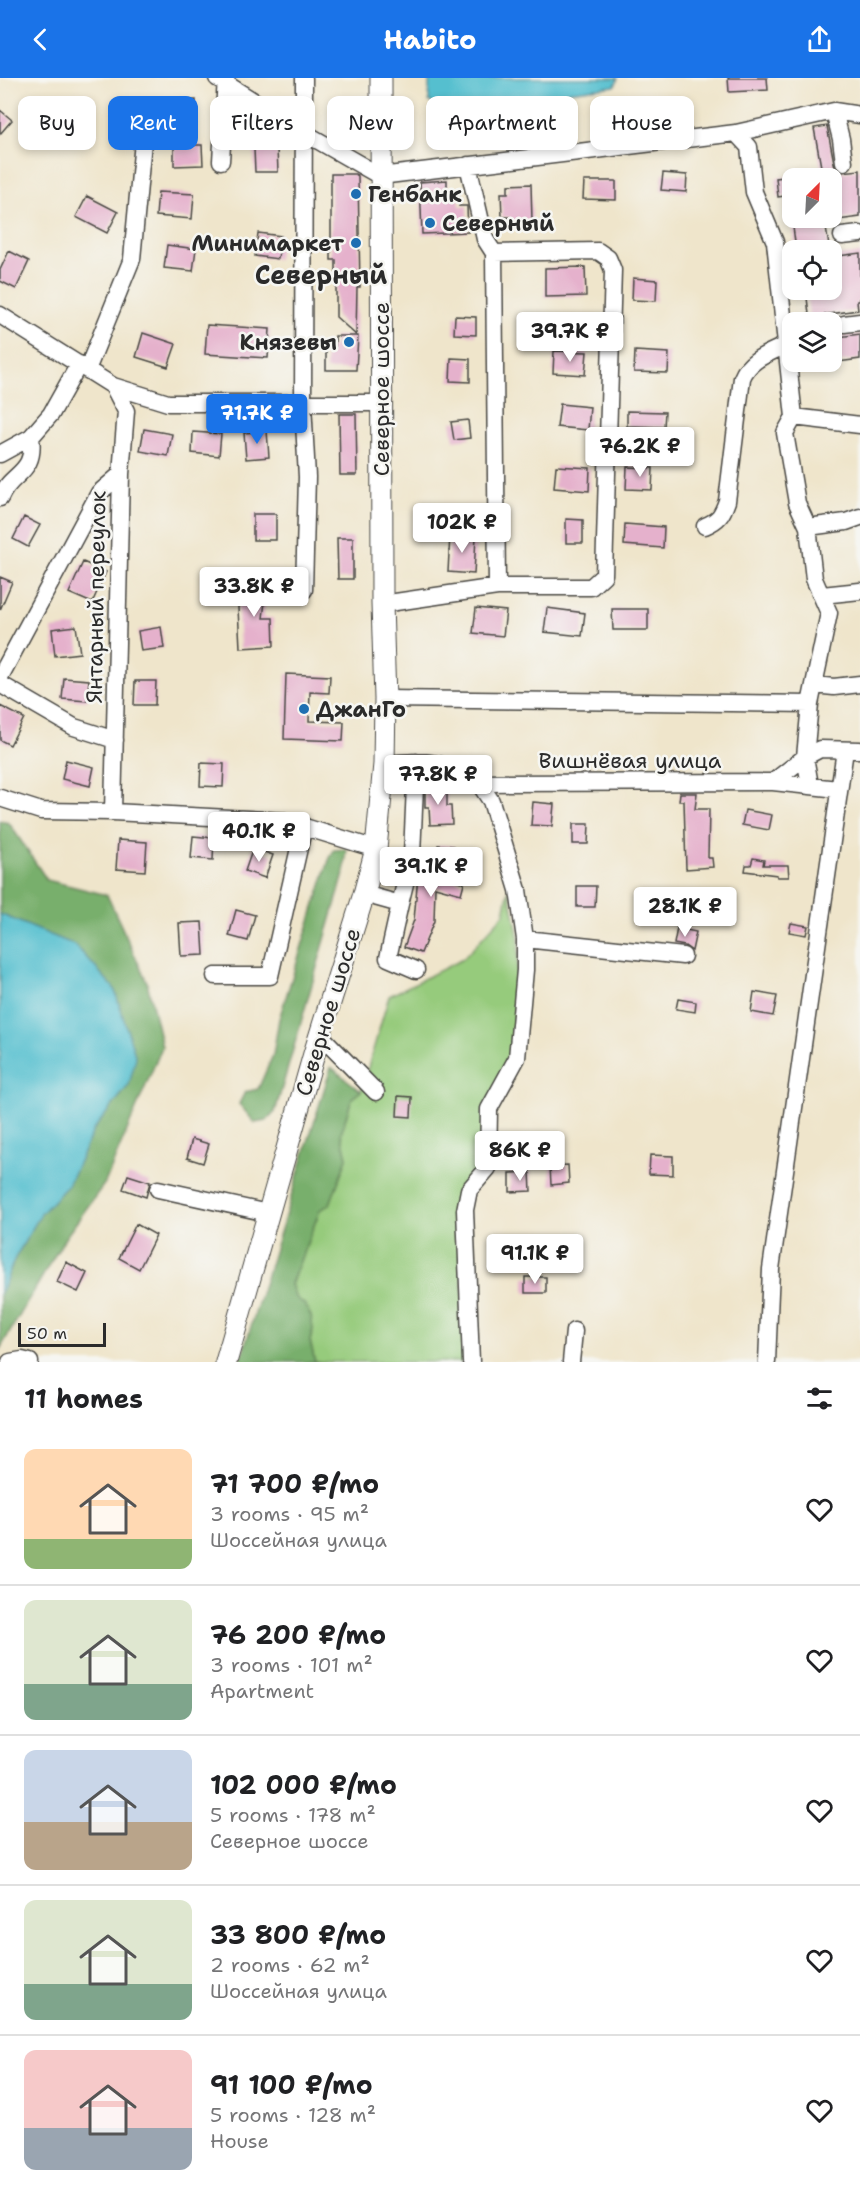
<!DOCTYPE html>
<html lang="en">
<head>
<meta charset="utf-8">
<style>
  body { margin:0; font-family:"Shantell Sans",sans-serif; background:#f6f6f6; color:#202124; height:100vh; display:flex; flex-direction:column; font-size:22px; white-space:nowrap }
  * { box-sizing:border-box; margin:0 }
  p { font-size:20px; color:#757577 }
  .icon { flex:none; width:33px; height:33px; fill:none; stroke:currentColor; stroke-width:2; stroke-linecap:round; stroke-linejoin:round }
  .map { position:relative; height:1284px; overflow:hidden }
  .side { display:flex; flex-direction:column; background:#fff; flex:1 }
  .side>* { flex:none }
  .top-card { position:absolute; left:18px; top:18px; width:825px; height:54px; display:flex; gap:12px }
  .needle { width:39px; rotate:24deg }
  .tools { position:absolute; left:782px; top:90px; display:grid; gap:12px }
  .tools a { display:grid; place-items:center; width:60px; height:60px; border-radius:12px; background:#fff; box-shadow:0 3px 9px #0003; font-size:30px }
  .scale { position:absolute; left:18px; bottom:15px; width:88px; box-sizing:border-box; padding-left:6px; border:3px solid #2b2b2b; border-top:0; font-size:16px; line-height:21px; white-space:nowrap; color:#2b2b2b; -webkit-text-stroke:4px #f6f6f2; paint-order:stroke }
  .price { position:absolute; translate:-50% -51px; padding:0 14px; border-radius:6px; background:#fff; color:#222; font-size:20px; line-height:39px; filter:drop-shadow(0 2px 3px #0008) }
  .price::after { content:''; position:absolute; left:50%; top:36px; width:18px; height:14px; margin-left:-9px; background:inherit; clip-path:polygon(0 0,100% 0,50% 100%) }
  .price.current { background:#1a73e8; color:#fff }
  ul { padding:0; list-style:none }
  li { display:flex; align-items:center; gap:18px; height:150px; padding:0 24px }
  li+li { border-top:2px solid #e0e0e0 }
  li span { display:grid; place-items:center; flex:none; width:168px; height:120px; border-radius:12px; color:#555 }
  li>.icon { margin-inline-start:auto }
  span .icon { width:72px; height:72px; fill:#fffc; stroke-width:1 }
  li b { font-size:26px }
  h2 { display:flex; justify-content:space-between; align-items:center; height:72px; padding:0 24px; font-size:26px }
  .chip { padding:0 21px; border-radius:12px; background:#fff; box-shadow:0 3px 9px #0003; font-size:21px; line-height:54px }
  .chip.current { background:#1a73e8; color:#fff }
  header { display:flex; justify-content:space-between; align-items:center; height:78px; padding:0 24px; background:#1a73e8; color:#fff; font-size:27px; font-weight:700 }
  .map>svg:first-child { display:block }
</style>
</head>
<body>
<header><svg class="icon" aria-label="back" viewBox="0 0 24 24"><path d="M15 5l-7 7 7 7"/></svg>Habito<svg class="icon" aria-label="share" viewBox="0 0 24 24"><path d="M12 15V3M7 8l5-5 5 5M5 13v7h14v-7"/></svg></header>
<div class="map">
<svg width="860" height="1284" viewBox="0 0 860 1284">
  <rect width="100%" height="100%" fill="#f6f6f2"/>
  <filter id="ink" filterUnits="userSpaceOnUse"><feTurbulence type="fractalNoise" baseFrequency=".0167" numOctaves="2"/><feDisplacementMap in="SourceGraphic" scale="12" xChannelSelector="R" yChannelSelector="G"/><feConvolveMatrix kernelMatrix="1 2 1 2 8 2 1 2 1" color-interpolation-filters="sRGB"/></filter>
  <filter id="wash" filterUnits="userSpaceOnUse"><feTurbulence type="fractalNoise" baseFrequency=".008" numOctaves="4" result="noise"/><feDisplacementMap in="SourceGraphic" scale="24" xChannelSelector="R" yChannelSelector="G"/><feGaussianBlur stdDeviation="1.35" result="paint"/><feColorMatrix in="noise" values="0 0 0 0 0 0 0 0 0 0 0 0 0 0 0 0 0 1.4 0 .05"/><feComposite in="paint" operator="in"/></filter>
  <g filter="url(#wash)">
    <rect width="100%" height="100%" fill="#efe5cb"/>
    <path fill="#96cb7c" stroke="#607b54" stroke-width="1.5" d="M509 811 519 861 511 976 482 1088 462 1108 459 1134 466 1284H315L310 1263 313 1251 305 1227 295 1219 291 1206 320 1132 330 1126 347 1080 341 1055 352 1020 361 1013 389 918 463 881 504 836Z"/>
    <path fill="#78af6c" stroke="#526d4c" stroke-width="1.5" d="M0 743 9 745 47 802 107 817 147 904 162 969 105 1105 65 1160 0 1271V1217L15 1180 41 1135 68 1107 94 1050 129 1007 75 868 0 836Z
      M347 771 344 796 275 1034 266 1043 255 1045 239 1026 245 1014 258 1011 273 977 279 941 329 782 334 772Z
      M331 989 361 1013 352 1020 341 1055 347 1080 330 1126 320 1132 291 1206 295 1219 305 1227 311 1238 313 1251 310 1263 315 1284H240Z"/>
    <path fill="#54bfcf" stroke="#40757d" stroke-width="1.5" d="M429 0H618L615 8 439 30 429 23Z
      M0 836 75 867 114 910 136 980 129 1007 94 1051 68 1107 41 1136 15 1180 0 1217Z"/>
    <g id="blocks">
      <path fill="#e5b1cc" d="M728 0H767L768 12 729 14Z
        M196 22V41H177V23Z
        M0 32 12 42 0 56Z
        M827 48 835 90 842 94 860 92V139L831 143V121L839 120 836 100H823L814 50Z
        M174 67H202L203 87 174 88Z
        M277 70 278 94H255L254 71Z
        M663 95 687 97 686 114 661 112Z
        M331 96H355L358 98 360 209H357L356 257 336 239V182H331Z
        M792 98V117L778 119 776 100Z
        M447 102V112H459V128H467L468 154 422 156 420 104Z
        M584 103H616V122L583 121Z
        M531 106 532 144 509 145V139H502L501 115H508V107Z
        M158 114 194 116 192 141 156 138Z
        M87 118 118 134 107 155 76 139Z
        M825 144 829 168 796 172 793 149Z
        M258 155 281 158 278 181 255 178Z
        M167 167 196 171 193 193 164 190Z
        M9 173 29 183 16 211 0 203V192Z
        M860 175V223H857L858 232 823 237 824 244H810L806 212H836L831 179Z
        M585 189 586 218 545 219V190Z
        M633 200 657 202 656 223 632 222Z
        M455 238 476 239V257L454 256Z
        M207 247 270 251 268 280 205 276Z
        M143 255 176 266 168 289 136 279Z
        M860 256V281L831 285V260Z
        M335 258H358L356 292H326V269H335Z
        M554 273 587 274 585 297 553 295Z
        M635 273 669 275 668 295 634 294Z
        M451 280 470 281V304L450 303Z
        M560 326 590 329 588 352 557 349Z
        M627 333 665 334 664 349 627 348Z
        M339 336H356L357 397H340Z
        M468 342 470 360 454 362 451 344Z
        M144 351 172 356 168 378 140 373Z
        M267 353 269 379 246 381 244 355Z
        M193 354 221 356 219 378 192 375Z
        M556 388 590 390 589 413 554 410Z
        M627 389 653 390 652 412 626 411Z
        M253 436H276V462H253Z
        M24 439 40 447 28 469 13 461Z
        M566 441 583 442V465H566Z
        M625 446 664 449 663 470 624 467Z
        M450 456 476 458 474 496 448 494Z
        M337 460H353V501H338Z
        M83 484 106 494 92 525 69 515Z
        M0 499 12 504 0 532Z
        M241 505 267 508 263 540H273L274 568 240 570 238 530Z
        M476 530 506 533 503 558 473 555Z
        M547 530 585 535 582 558 544 554Z
        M612 531H648V552H613Z
        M76 548 80 575 55 578 52 551Z
        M161 549 164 570 141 573 138 553Z
        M286 596 330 598 329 615 310 614 309 643 344 644 343 663 284 661Z
        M64 600 89 602 87 623 62 621Z
        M135 603H156L155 627H134Z
        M0 628 24 640 10 667 0 662Z
        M66 682 94 689 90 708 62 701Z
        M201 685 224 686 223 709 200 708Z
        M441 708V711H447V728H451L452 746 430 747 429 729H425V709Z
        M680 715H697L695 731H709L708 780H712L713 789 686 791 684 723H679Z
        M533 724 554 726 552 748 531 747Z
        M745 732 772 737 769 752 742 747Z
        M573 746H589L588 766H573Z
        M193 758 214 760 213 782 191 780Z
        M118 762 147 764 145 793 116 791Z
        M438 767 454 768 452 801 464 805 461 816 435 809 434 843 421 875 404 869 414 842 418 797 436 798Z
        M253 770 273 777 265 800 245 793Z
        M753 780 764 782 763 787H788L789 799H777V797L745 793 746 787H751Z
        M577 808H596L595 829H577Z
        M236 832 255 837 248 863 229 858Z
        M202 844 204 877 181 878 179 845Z
        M791 845 808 848 806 857 789 854Z
        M677 850 696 854 692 873 685 868 674 866Z
        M754 914 777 918 773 938 751 934Z
        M678 921 696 924 695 934 676 931Z
        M398 1018 412 1019 411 1039 397 1038Z
        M192 1061 209 1066 203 1085 187 1080Z
        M650 1077 673 1078V1097L649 1096Z
        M568 1087 569 1105 551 1107 550 1088Z
        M530 1094 531 1113 510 1114V1095Z
        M128 1097 150 1104 146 1119 123 1111Z
        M136 1146 156 1157 139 1191 119 1180Z
        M66 1184 87 1195 78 1214 57 1204Z
        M525 1199H546V1215H525Z"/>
    </g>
  </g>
  <g filter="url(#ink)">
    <use href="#blocks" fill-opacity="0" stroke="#484743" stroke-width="1.5"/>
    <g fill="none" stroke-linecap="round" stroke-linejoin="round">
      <defs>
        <path id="minor" d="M217 0 303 54 380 98 736 55 834 33 860 37
          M834 33 841 61 844 84
          M736 55 749 69 754 114 775 164 794 339 785 355 797 425 808 449 814 501 829 535 810 626 805 679 810 707
          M221 83 226 0
          M842 158 860 156
          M494 175 598 173 608 180 613 192 604 497 591 509H497
          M0 237 113 308 168 325H382
          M844 246 860 244
          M87 292 132 181 144 53
          M113 308 126 333 121 396 113 734
          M794 339 860 347
          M0 376 31 359 51 336 79 286
          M0 420C11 393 36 397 31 359
          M705 448C719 442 722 437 727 423L742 300C749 281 770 275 786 267
          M808 449 846 444 860 439
          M304 512 307 399 303 326 304 0
          M822 517 860 513
          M382 526 497 509 494 175 485 161 468 87
          M0 599 99 415 121 396
          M0 606 74 649 115 662
          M814 607 834 609 860 606
          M385 621 810 626
          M384 686C425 683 443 681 479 705L773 704 838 711
          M773 704 805 679 820 671 860 672
          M0 720 41 733 113 734 285 743 376 771
          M364 816 400 826 388 880 416 892
          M400 826 412 777 416 684
          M525 861 683 878
          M215 898H270L304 748
          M320 957 376 1014
          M158 1111 268 1135
          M10 1284 22 1282 30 1284
          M471 1284 465 1132 469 1112 488 1090 489 1031 517 980 525 892V861L518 812 491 723 479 705
          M571 1284 574 1253
          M767 1284 771 1191 845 672"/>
        <path id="major" d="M226 1284 314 976 364 816 376 771 384 686 385 621 382 526 381 0"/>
      </defs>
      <use href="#minor" stroke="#484743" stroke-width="19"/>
      <use href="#major" stroke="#484743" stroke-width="23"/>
      <use href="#minor" stroke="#fff" stroke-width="16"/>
      <use href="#major" stroke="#fff" stroke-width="21"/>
    </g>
  </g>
  <g fill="#1f6fb2" stroke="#f6f6f2" stroke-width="2">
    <circle cx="356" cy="116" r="6"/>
    <circle cx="430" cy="145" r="6"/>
    <circle cx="356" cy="165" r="6"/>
    <circle cx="349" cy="264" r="6"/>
    <circle cx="304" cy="631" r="6"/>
  </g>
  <g text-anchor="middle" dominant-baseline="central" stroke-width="5" stroke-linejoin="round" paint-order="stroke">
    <g font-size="22" font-weight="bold" fill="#2b2b2b" stroke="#f6f6f2" text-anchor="start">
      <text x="368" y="116">Генбанк</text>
      <text x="442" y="145">Северный</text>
      <text x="344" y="165" text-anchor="end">Минимаркет</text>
      <text x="337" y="264" text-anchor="end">Князевы</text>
      <text x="316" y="631">ДжанГо</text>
    </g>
    <g font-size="22" fill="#2b2b2b" stroke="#f6f6f2">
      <text transform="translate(381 311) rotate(-90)">Северное шоссе</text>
      <text transform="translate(96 519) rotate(-89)">Янтарный переулок</text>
      <text x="630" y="682">Вишнёвая улица</text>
      <text transform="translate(328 934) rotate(-73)">Северное шоссе</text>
    </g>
    <g font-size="26" font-weight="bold" fill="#2b2b2b" stroke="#f6f6f2">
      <text x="321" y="196">Северный</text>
    </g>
  </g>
</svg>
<div class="tools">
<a><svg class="needle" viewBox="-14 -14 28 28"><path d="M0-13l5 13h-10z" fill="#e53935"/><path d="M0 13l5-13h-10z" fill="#757577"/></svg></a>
<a><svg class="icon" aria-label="locate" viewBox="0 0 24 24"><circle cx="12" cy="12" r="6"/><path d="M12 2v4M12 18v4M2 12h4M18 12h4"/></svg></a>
<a><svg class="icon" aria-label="layers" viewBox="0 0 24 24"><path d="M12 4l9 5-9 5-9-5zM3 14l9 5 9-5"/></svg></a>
</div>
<div class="scale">50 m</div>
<b class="price" style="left:570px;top:285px">39.7K ₽</b>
<b class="price current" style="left:257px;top:367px">71.7K ₽</b>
<b class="price" style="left:640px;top:400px">76.2K ₽</b>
<b class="price" style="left:462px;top:476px">102K ₽</b>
<b class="price" style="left:254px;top:540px">33.8K ₽</b>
<b class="price" style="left:438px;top:728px">77.8K ₽</b>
<b class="price" style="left:259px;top:785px">40.1K ₽</b>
<b class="price" style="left:431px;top:820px">39.1K ₽</b>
<b class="price" style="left:685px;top:860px">28.1K ₽</b>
<b class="price" style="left:520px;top:1104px">86K ₽</b>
<b class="price" style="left:535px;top:1207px">91.1K ₽</b>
<div class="top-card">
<a class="chip">Buy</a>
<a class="chip current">Rent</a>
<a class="chip">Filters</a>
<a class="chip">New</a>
<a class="chip">Apartment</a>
<a class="chip">House</a>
</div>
</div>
<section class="side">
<h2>11 homes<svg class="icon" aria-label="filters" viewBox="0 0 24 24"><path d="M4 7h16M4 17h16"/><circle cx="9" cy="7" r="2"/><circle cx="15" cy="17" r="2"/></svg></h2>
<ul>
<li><span style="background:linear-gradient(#ffd9b3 75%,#8fb573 0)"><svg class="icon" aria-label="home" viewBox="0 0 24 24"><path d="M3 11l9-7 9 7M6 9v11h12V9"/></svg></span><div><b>71 700 ₽/mo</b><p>3 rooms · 95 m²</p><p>Шоссейная улица</p></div><svg class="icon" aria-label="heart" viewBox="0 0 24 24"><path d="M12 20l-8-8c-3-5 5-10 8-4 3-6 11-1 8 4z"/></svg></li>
<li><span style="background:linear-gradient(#dfe7d0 70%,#7fa58c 0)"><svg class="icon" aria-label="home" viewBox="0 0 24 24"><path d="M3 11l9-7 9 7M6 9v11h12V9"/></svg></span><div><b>76 200 ₽/mo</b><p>3 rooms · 101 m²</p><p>Apartment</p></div><svg class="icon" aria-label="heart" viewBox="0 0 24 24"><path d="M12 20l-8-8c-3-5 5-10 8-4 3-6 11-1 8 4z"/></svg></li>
<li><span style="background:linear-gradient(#c9d6e8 60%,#b9a48a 0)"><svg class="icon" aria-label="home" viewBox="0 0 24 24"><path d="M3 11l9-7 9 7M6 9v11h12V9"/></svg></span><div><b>102 000 ₽/mo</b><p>5 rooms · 178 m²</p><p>Северное шоссе</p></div><svg class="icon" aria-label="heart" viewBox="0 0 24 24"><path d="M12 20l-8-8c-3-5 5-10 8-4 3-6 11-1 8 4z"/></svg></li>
<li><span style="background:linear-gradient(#dfe7d0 70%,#7fa58c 0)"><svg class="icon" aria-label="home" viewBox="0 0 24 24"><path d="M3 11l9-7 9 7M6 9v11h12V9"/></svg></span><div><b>33 800 ₽/mo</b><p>2 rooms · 62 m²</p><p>Шоссейная улица</p></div><svg class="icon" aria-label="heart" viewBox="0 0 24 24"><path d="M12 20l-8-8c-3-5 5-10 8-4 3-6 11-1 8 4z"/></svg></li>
<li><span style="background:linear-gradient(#f6c9c9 65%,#9aa5b1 0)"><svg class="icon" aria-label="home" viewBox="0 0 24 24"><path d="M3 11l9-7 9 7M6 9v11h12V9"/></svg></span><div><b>91 100 ₽/mo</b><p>5 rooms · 128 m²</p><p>House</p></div><svg class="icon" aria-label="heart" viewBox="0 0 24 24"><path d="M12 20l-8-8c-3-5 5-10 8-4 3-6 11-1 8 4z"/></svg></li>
</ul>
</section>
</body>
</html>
